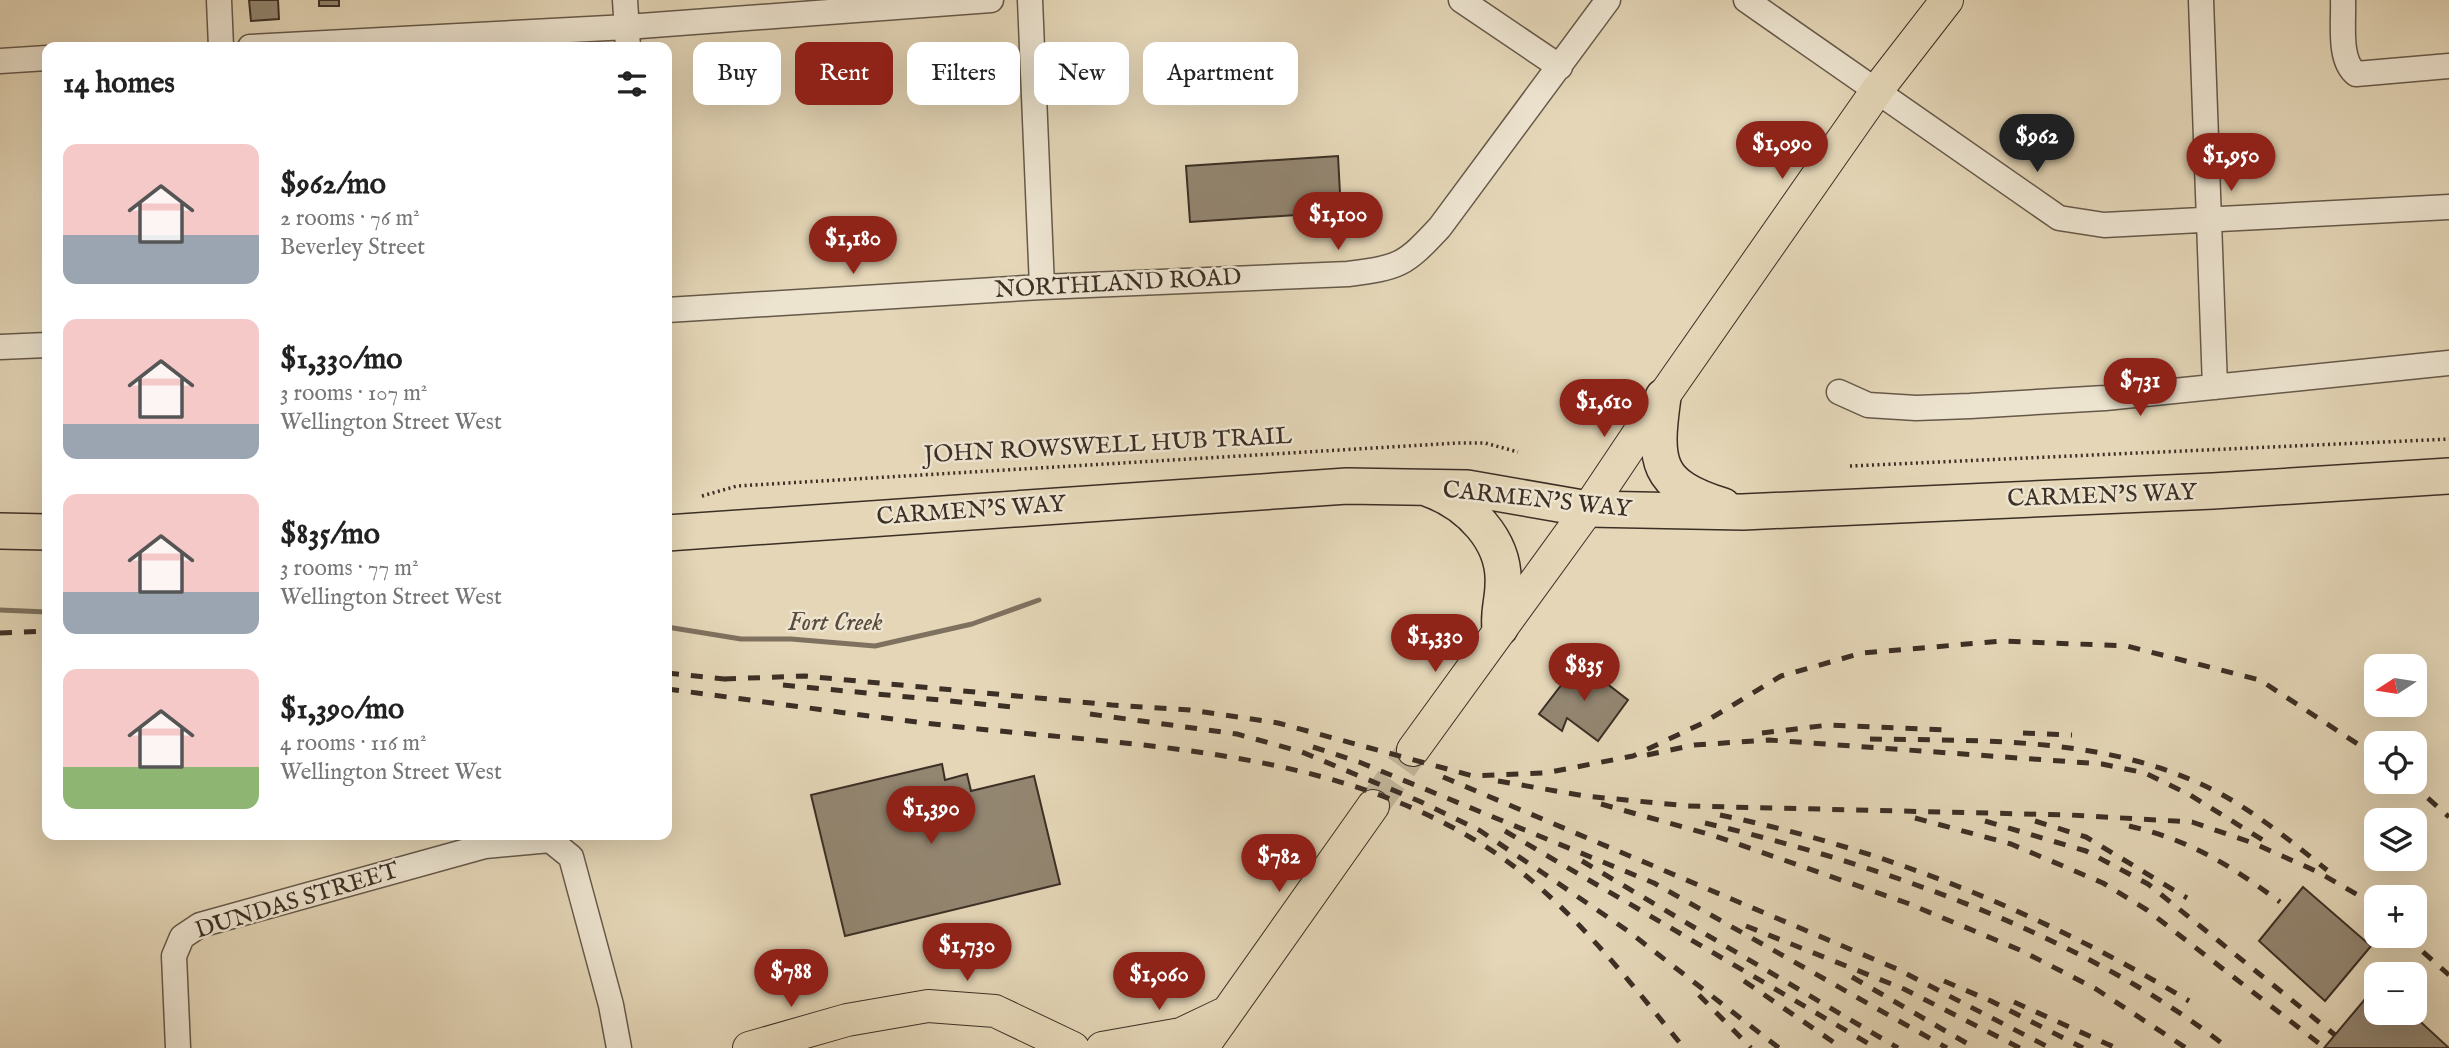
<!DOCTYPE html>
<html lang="en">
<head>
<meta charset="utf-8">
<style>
  body { margin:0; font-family:"IM FELL English",serif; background:#f6f6f6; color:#222; height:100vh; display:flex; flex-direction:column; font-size:26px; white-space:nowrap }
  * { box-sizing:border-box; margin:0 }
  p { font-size:23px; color:#767676 }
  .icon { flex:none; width:38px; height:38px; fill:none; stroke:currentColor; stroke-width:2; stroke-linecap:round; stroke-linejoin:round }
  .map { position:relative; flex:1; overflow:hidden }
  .details { position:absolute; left:42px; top:42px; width:630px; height:798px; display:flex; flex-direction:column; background:#fff; border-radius:14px; box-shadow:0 7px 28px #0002 }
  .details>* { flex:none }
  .hud { position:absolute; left:693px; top:42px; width:665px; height:63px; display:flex; gap:14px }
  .needle { width:46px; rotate:258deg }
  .tools { position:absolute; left:2364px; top:654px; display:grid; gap:14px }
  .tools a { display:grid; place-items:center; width:63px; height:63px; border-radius:14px; background:#fff; box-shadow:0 7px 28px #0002; font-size:35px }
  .price { position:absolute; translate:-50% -60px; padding:0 16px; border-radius:24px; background:#8f2418; color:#fff; font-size:23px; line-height:46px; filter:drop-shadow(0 2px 4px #0008) }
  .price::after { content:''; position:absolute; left:50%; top:42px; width:21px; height:16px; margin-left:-10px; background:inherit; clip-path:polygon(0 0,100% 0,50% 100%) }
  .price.current { background:#222; color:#fff }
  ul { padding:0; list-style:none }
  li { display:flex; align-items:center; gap:21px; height:175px; padding:0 21px }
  li span { display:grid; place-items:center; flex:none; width:196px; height:140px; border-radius:14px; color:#555 }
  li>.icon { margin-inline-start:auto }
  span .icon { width:84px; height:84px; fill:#fffc; stroke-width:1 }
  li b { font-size:30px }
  h2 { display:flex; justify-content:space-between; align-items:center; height:84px; padding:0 21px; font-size:30px }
  .chip { padding:0 24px; border-radius:14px; background:#fff; box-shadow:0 7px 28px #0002; font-size:24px; line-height:63px }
  .chip.current { background:#8f2418; color:#fff }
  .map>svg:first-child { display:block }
</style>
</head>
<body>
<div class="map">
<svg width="2449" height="1048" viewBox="0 0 2449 1048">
  <rect width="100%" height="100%" fill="#e4d6b7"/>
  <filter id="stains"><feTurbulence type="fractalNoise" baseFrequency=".00286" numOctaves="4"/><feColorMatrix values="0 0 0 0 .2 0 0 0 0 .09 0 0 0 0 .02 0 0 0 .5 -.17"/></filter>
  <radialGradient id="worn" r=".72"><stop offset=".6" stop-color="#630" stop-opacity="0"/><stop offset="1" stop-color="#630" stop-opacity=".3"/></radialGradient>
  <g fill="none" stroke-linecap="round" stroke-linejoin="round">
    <path stroke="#7f715f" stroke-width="5" d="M0 610 47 612
      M667 627 741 639H791L875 646 972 624 1039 600"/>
  </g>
  <path fill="#938671" stroke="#3c2f25" stroke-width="2" d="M249 0H278L279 19 251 21Z
    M319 0H339V6H319Z
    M1338 156 1341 212 1190 222 1186 166Z
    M1579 662 1628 700 1598 741 1567 718 1562 731 1539 714Z
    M942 764 945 780 967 774 971 791 1034 776 1060 884 845 936 811 795Z
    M2303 887 2371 946 2325 1001 2259 941Z
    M2376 986V1013H2411L2449 1048H2324Z"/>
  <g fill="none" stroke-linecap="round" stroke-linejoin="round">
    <path stroke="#c2b59a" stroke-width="32" stroke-dasharray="32 16" stroke-linecap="butt" d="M1373 806 1413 750"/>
    <defs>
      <path id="minor" d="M219 0 221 47
        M625 0 628 47
        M1030 0 1042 287
        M1461 0 1560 67
        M1746 0 2059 218 2104 225 2449 207
        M2201 0 2215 387
        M2343 0C2344 22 2338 60 2356 74L2449 66
        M250 47 627 27 991 0
        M0 61 47 58
        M667 310 1042 287 1348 274C1400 267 1404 266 1440 227L1608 0
        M0 347 47 345
        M1839 392 1868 405 1916 408 1970 406 2105 398 2449 363
        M178 1048 174 956 182 937 200 925 485 846 550 840 571 857 611 1005 619 1048"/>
      <path id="major" d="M1413 750 1588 509 1663 397 1878 89 1947 0
        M749 1048 847 1020 928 1006 995 1011 1073 1048
        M1102 1048 1181 1034 1223 1014
        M1202 1048 1373 806"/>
      <path id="highway" d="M1663 397C1654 462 1655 485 1723 506
        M1429 489C1468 503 1506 540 1503 585 1503 600 1498 612 1500 628
        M0 531 47 532
        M667 533 1347 486 1467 488 1588 509 1743 512 2213 491 2449 476"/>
    </defs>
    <use href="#minor" stroke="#66594a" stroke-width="27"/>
    <use href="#major" stroke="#3c2f25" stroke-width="34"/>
    <use href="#highway" stroke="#3c2f25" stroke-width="38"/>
    <path stroke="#3c2f25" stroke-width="3.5" stroke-dasharray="2 3.5" stroke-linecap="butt" d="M1850 466 2449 439
      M702 496 737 486 1457 443H1485L1518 452"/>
    <use href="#minor" stroke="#ede4d0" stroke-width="24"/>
    <use href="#major" stroke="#e4d6b7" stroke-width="32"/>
    <use href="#highway" stroke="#e4d6b7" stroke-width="35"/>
    <path stroke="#3c2f25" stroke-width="5" stroke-dasharray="12 12" stroke-linecap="butt" d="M0 633 47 631
      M667 673 734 680
      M724 679 805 676 1112 705 1190 710 1278 723 1473 776 1545 773 1633 756 1703 723 1781 676 1862 653 2003 641 2127 646 2260 680 2376 756
      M783 685 1013 707
      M667 689C768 702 868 717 969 728 1142 746 1331 750 1483 845 1562 894 1626 977 1684 1048
      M1090 714 1237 734 1302 752 1419 801 1479 830 1543 873 1628 931 1779 1048
      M1762 733 1829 725 1946 730
      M2023 733 2072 735
      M1870 739C1988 741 2111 736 2219 793 2258 814 2293 843 2327 870
      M1313 747 1359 762 1654 883 1947 1048
      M1647 755 1694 745 1769 740 2102 764 2145 773 2190 795 2266 842
      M1443 777 1897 969 2050 1048
      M1498 781 1585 796 1688 806 2070 815 2192 822 2253 843 2318 872 2358 895 2376 911
      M2410 782 2449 817
      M1601 804 1715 836 1907 903 2020 950 2096 989 2186 1048
      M1720 815C1885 849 2045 914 2189 1001
      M1915 818 2011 844 2103 883 2147 910 2325 1048
      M1985 821 2086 851 2148 884 2335 1035
      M2035 821 2086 837 2187 898
      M1705 823C1880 864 2086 936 2228 1048
      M2129 826C2190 840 2230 865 2280 902
      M1505 831 1876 1048
      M1582 861 1898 1048
      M1746 926 1904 989 2020 1048
      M2405 936 2449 975
      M1852 977 1975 1048
      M1744 981 1842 1048
      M1944 981 1991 1001 2083 1048
      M1699 995 1751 1048
      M2014 1002 2116 1048"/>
  </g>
  <g text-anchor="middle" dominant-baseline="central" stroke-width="5" stroke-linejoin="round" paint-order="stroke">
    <g font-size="24" fill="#3c2f25" stroke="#ede4d0">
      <text transform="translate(1118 284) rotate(-3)">NORTHLAND ROAD</text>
      <text transform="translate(1108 446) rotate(-3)">JOHN ROWSWELL HUB TRAIL</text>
      <text transform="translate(2102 496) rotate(-2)">CARMEN'S WAY</text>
      <text transform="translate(1537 500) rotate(6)">CARMEN'S WAY</text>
      <text transform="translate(971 511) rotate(-4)">CARMEN'S WAY</text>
      <text transform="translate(297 901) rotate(-17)">DUNDAS STREET</text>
    </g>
    <g font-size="26" font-style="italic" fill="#584a3d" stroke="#ede4d0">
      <text x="835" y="622">Fort Creek</text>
    </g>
  </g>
  <rect width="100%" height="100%" filter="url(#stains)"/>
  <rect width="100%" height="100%" fill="url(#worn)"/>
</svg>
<div class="tools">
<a><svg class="needle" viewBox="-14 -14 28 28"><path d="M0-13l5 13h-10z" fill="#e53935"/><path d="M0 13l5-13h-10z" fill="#767676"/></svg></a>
<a><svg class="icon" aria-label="locate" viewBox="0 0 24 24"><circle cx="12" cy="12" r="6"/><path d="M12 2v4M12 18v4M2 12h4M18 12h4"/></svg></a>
<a><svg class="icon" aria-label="layers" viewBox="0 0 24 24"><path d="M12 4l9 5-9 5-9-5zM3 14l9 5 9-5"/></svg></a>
<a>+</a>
<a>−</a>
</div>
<b class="price current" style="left:2037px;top:174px">$962</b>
<b class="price" style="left:1782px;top:181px">$1,090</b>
<b class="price" style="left:2231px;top:193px">$1,950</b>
<b class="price" style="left:1338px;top:252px">$1,100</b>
<b class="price" style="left:853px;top:276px">$1,180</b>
<b class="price" style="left:2140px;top:418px">$731</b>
<b class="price" style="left:1604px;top:439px">$1,610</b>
<b class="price" style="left:1435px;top:674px">$1,330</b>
<b class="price" style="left:1584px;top:703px">$835</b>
<b class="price" style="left:931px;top:846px">$1,390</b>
<b class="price" style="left:1279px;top:894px">$782</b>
<b class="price" style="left:967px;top:983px">$1,730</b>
<b class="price" style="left:791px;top:1009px">$788</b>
<b class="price" style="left:1159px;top:1012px">$1,060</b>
<div class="hud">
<a class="chip">Buy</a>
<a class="chip current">Rent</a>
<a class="chip">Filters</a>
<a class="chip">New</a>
<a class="chip">Apartment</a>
</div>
<section class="details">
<h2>14 homes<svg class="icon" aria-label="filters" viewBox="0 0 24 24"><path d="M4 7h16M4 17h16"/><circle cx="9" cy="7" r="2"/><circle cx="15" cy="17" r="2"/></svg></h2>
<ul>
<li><span style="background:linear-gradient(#f6c9c9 65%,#9aa5b1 0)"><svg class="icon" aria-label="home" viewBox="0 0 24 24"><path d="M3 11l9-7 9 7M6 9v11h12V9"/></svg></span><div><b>$962/mo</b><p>2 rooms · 76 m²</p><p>Beverley Street</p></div></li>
<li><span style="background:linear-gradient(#f6c9c9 75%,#9aa5b1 0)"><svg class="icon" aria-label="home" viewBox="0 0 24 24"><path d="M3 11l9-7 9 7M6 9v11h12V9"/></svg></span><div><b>$1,330/mo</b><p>3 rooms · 107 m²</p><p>Wellington Street West</p></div></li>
<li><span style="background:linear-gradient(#f6c9c9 70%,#9aa5b1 0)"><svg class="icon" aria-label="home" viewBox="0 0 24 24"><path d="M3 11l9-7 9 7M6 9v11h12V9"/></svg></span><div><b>$835/mo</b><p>3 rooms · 77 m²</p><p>Wellington Street West</p></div></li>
<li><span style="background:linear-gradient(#f6c9c9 70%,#8fb573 0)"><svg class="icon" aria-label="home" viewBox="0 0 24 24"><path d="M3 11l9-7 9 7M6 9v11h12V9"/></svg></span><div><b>$1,390/mo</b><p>4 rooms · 116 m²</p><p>Wellington Street West</p></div></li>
</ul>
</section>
</div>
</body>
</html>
